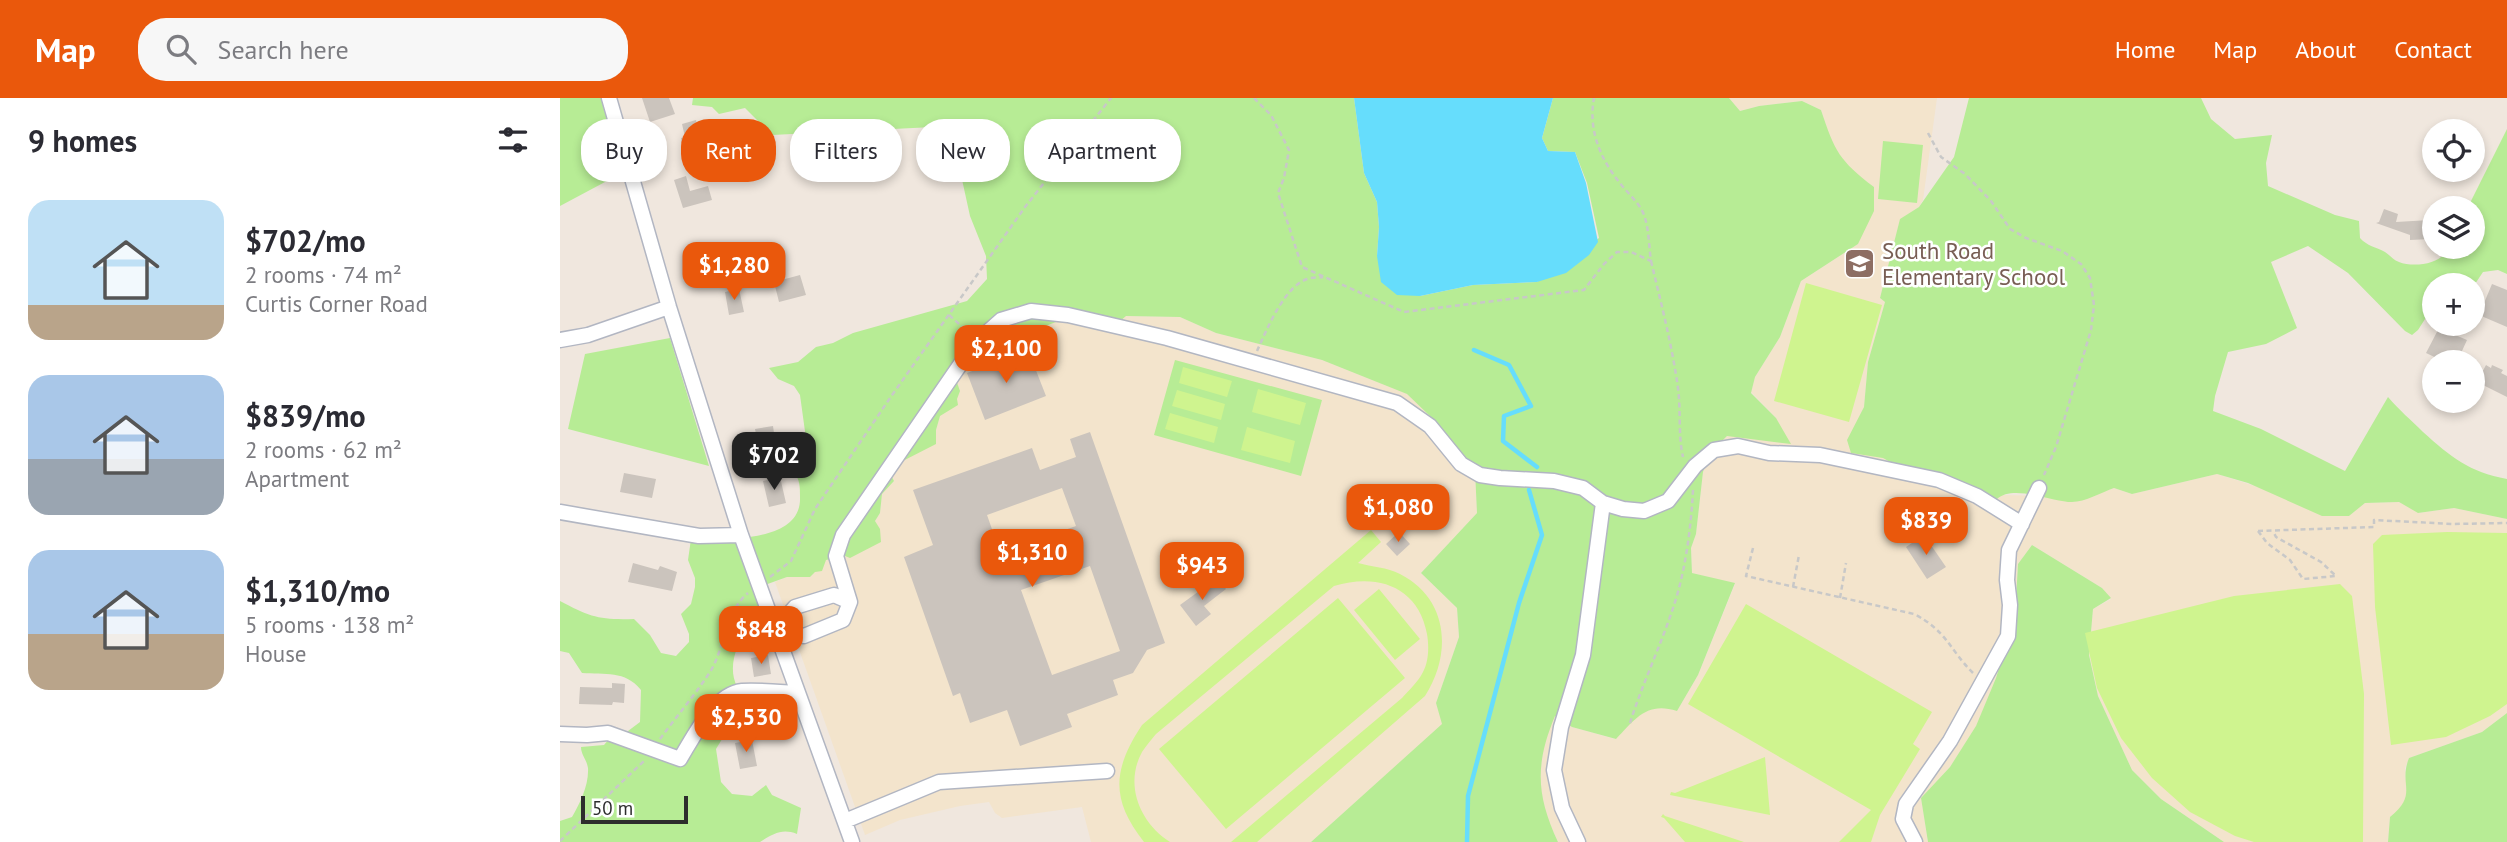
<!DOCTYPE html>
<html lang="en">
<head>
<meta charset="utf-8">
<style>
  body { margin:0; font-family:"PT Sans",sans-serif; background:#f7f7f7; color:#2b2b33; height:100vh; display:flex; flex-direction:column; font-size:26px; white-space:nowrap }
  * { box-sizing:border-box; margin:0 }
  p { font-size:23px; color:#7c7c81 }
  .icon { flex:none; width:38px; height:38px; fill:none; stroke:currentColor; stroke-width:2; stroke-linecap:round; stroke-linejoin:round }
  .map { position:relative; flex:1; overflow:hidden }
  .side { display:flex; flex-direction:column; background:#fff; width:560px }
  .side>* { flex:none }
  .guide { position:absolute; left:21px; top:21px; width:665px; height:63px; display:flex; gap:14px }
  .tools { position:absolute; left:1862px; top:21px; display:grid; gap:14px }
  .tools a { display:grid; place-items:center; width:63px; height:63px; border-radius:50%; background:#fff; box-shadow:0 4px 10px #0003; font-size:35px }
  .scale { position:absolute; left:21px; bottom:18px; width:107px; box-sizing:border-box; padding-left:7px; border:4px solid #2d2d2d; border-top:0; font-size:19px; line-height:24px; white-space:nowrap; color:#2d2d2d; -webkit-text-stroke:5px #fff; paint-order:stroke }
  .price { position:absolute; translate:-50% -60px; padding:0 16px; border-radius:14px; background:#ea580c; color:#fff; font-size:23px; line-height:46px; filter:drop-shadow(0 2px 4px #0008) }
  .price::after { content:''; position:absolute; left:50%; top:42px; width:21px; height:16px; margin-left:-10px; background:inherit; clip-path:polygon(0 0,100% 0,50% 100%) }
  .price.current { background:#222; color:#fff }
  ul { padding:0; list-style:none }
  li { display:flex; align-items:center; gap:21px; height:175px; padding:0 28px }
  li span { display:grid; place-items:center; flex:none; width:196px; height:140px; border-radius:21px; color:#555 }
  li>.icon { margin-inline-start:auto }
  span .icon { width:84px; height:84px; fill:#fffc; stroke-width:1 }
  li b { font-size:30px }
  h2 { display:flex; justify-content:space-between; align-items:center; height:84px; padding:0 28px; font-size:30px }
  .chip { padding:0 24px; border-radius:28px; background:#fff; box-shadow:0 4px 10px #0003; font-size:24px; line-height:63px }
  .chip.current { background:#ea580c; color:#fff }
  header { display:flex; align-items:center; gap:42px; box-sizing:border-box; height:98px; padding:0 35px; background:#ea580c; color:#fff }
  header strong { font-size:33px }
  nav { display:flex; gap:38px; margin-inline-start:auto; font-size:24px }
  .search { width:490px; height:63px; background:#f7f7f7; display:flex; align-items:center; gap:18px; box-sizing:border-box; padding:0 24px; border-radius:28px; color:#7c7c81; font-size:26px }
  main { display:flex; flex:1; min-height:0 }
  .map>svg:first-child { display:block }
</style>
</head>
<body>
<header>
<strong>Map</strong>
<div class="search"><svg class="icon" aria-label="search" viewBox="0 0 24 24"><circle cx="10" cy="10" r="6"/><path d="M15 15l6 6"/></svg>Search here</div>
<nav><a>Home</a><a>Map</a><a>About</a><a>Contact</a></nav>
</header>
<main>
<section class="side">
<h2>9 homes<svg class="icon" aria-label="filters" viewBox="0 0 24 24"><path d="M4 7h16M4 17h16"/><circle cx="9" cy="7" r="2"/><circle cx="15" cy="17" r="2"/></svg></h2>
<ul>
<li><span style="background:linear-gradient(#bfe0f5 75%,#b9a48a 0)"><svg class="icon" aria-label="home" viewBox="0 0 24 24"><path d="M3 11l9-7 9 7M6 9v11h12V9"/></svg></span><div><b>$702/mo</b><p>2 rooms · 74 m²</p><p>Curtis Corner Road</p></div></li>
<li><span style="background:linear-gradient(#a9c7e8 60%,#9aa5b1 0)"><svg class="icon" aria-label="home" viewBox="0 0 24 24"><path d="M3 11l9-7 9 7M6 9v11h12V9"/></svg></span><div><b>$839/mo</b><p>2 rooms · 62 m²</p><p>Apartment</p></div></li>
<li><span style="background:linear-gradient(#a9c7e8 60%,#b9a48a 0)"><svg class="icon" aria-label="home" viewBox="0 0 24 24"><path d="M3 11l9-7 9 7M6 9v11h12V9"/></svg></span><div><b>$1,310/mo</b><p>5 rooms · 138 m²</p><p>House</p></div></li>
</ul>
</section>
<div class="map">
<svg width="1947" height="744" viewBox="0 0 1947 744">
  <rect width="100%" height="100%" fill="#f0e7de"/>
  <path fill="#f3e4cc" d="M1169 0H1377L1363 102 1359 109 1340 122 1320 200 1325 204 1308 264 1304 309 1296 326 1323 360 1339 369 1441 397 1483 398 1514 404 1554 390 1572 396 1657 376 1789 418 1805 405 1839 404 1859 415 1894 410 1947 421V615L1922 634 1849 660 1845 670 1847 699 1842 710 1830 719 1828 744H1664L1601 701 1572 672 1538 598 1529 557 1533 511 1551 501 1542 490 1472 447 1458 466 1455 518 1436 580 1416 629 1390 669 1361 700 1368 744H998L987 720 979 686 984 643 995 617 1012 629 1055 641 1080 615 1103 608 1117 613 1138 577 1175 486 1132 475 1131 450 1136 436 1143 374 1149 356 1167 338 1216 320 1191 294 1195 279 1220 239 1241 183 1298 146 1314 89 1285 67 1270 41 1261 12 1242 3 1199 8 1180 13Z
    M524 213 548 224 565 218 620 219 656 235 762 262 848 296 872 320 915 373 917 415 861 475 897 510 899 539 876 605 883 626 751 744H531L522 709 442 720 435 715 429 704 400 708 340 722 305 737 215 484 227 479H250L266 462 285 458 317 428 315 423 320 415 322 396 334 383 331 377V369L376 332 380 317 397 301 394 276 403 263 457 244 469 245 478 242 477 231Z"/>
  <path fill="#b7ec95" d="M0 0H51L72 75 45 84 0 108Z
    M133 0H794L804 75 817 104 819 129 817 158 860 198 913 187 977 184 1039 140 1027 85 1015 54 988 53 982 40 993 0H1169L1180 13 1199 8 1242 3 1261 12C1275 54 1279 62 1314 89V113L1298 146 1241 183 1220 239 1195 279 1191 295 1216 320 1231 346 1167 338 1149 356 1143 374 1136 436 1131 450 1132 475 1175 485 1138 577 1117 613C1087 603 1075 621 1056 641L1012 629 995 618C975 666 976 697 998 744H751L882 626 876 605 899 539 897 510 861 475 917 415 915 373 872 320 847 296 762 262 656 235 620 219 566 218 559 224H548L524 213 478 231 479 242 469 245 457 244 403 263 394 276 400 293 397 301 398 307 380 318 376 332V346L331 369V377L334 383 322 396 320 415 315 423 320 431 321 444 290 460 285 458 266 462 262 473 255 474 250 479H227L202 488 215 531 178 547C169 570 171 589 191 605L188 626 167 633 156 651 161 684 172 696 192 698 206 687 212 697 241 710 237 736C222 730 213 736 200 744H0V723L12 719C20 705 29 687 28 670 27 662 21 657 21 649L44 647 56 633H68L80 624 81 592C65 572 45 577 22 575L9 555 0 553V503C30 519 39 522 74 521L90 537 101 555 116 558 129 544V536L121 516 131 506 135 489V480L128 462 131 441C163 441 242 446 240 399 240 389 240 382 234 374L244 363 247 348 240 297 234 288 218 281 209 270 238 264 256 249 273 245 293 235 407 203 427 181 426 158 410 118 394 45 373 29 212 37 185 10 159 16 152 9 132 7Z
    M1409 0H1641L1651 21 1675 41 1712 37 1706 65 1708 88 1775 117 1799 123 1800 140C1807 148 1816 149 1825 154 1830 157 1833 162 1839 164 1854 170 1884 166 1888 149H1913V110H1902L1909 107 1947 31V176L1938 172 1923 174 1913 189 1874 187V207L1858 232 1852 237 1845 233 1788 175 1748 148 1711 164 1737 230 1706 246 1668 254 1655 298 1653 313 1701 331 1785 373 1828 299C1839 312 1851 322 1863 334 1891 359 1909 374 1947 381V421L1894 410 1858 415 1839 404 1805 405 1789 418H1762L1688 385 1657 376 1572 396 1554 390C1542 394 1525 404 1512 404 1493 404 1453 386 1437 401L1339 369 1323 360 1291 355 1287 342 1304 309 1308 264 1325 204 1320 200 1340 121 1359 109 1394 59Z
    M1323 43 1363 47 1357 105 1318 101Z
    M110 240 149 368 8 331 25 256Z
    M615 262 762 302 741 378 594 337Z
    M1472 447 1542 490 1551 500 1533 511 1529 557 1538 598 1572 672 1601 701 1664 744H1368L1361 700 1390 669 1416 628 1436 580 1455 518 1458 466Z
    M1947 615V744H1828L1830 719C1859 696 1838 687 1849 660L1922 634Z"/>
  <path fill="#cff48f" d="M1246 185 1322 207 1289 324 1214 303Z
    M623 269 672 283 667 299 619 285Z
    M698 291 746 305 740 327 692 314Z
    M617 292 665 306 661 322 612 308Z
    M610 315 658 329 654 345 605 331Z
    M687 329 735 343 730 365 681 352Z
    M811 432 821 444 798 465C812 469 827 469 840 476 889 501 892 556 865 598L697 744H671L842 600C849 592 858 584 863 574 869 563 869 548 867 536 858 488 817 475 774 488L596 636C591 642 586 648 582 654 564 687 580 725 610 744H584C550 701 553 671 582 627Z
    M1887 434 1947 435V606L1930 618 1886 639 1831 647 1815 509 1813 446 1822 437Z
    M1780 486 1792 498 1804 596 1803 744H1694L1675 738 1630 714 1592 680 1561 640 1537 590 1525 535 1674 498Z
    M819 491 860 541 835 562 794 512Z
    M778 500 845 580 666 731 599 651Z
    M1186 506 1372 614 1353 646 1360 651 1320 717 1311 744H1279L1311 712 1128 606Z
    M1205 659 1210 717 1110 697 1111 694 1115 695Z
    M1103 716 1105 718 1184 744H1125L1104 720 1101 719Z"/>
  <path fill="#66ddfc" d="M794 0H993L982 40 988 53 1015 54 1026 85 1038 144 1029 157 1006 175 977 184 913 187 860 198 837 197 821 184 817 158 819 129 817 104 804 75Z"/>
  <g fill="none" stroke-linecap="round" stroke-linejoin="round">
    <path stroke="#66ddfc" stroke-width="4.5" d="M914 252 949 267 971 308 944 318 943 343 977 369
      M907 744 908 698 959 505 982 437 969 392"/>
  </g>
  <path fill="#cbc4bd" fill-rule="evenodd" d="M82 0H109L115 16 90 24Z
    M136 22 139 36 152 33 154 44 123 51 121 40 125 39 122 26Z
    M126 78 130 93 148 88 152 102 123 110 114 82Z
    M1824 111 1838 116 1836 124 1870 122 1871 141 1850 142V137L1816 125 1819 124Z
    M240 177 246 197 219 204 214 184Z
    M1932 186 1947 192V229L1919 217Z
    M179 191 184 214 169 217 165 194Z
    M1879 230 1907 242 1897 264H1885L1866 255Z
    M468 252 486 298 425 322 407 275Z
    M1926 267 1931 270 1932 267 1943 272 1941 275 1947 278V299L1917 284Z
    M213 328 216 349 199 352 195 331Z
    M530 334 605 545 587 552 573 575 553 582 558 597 507 616 512 629 460 648 447 612 410 625 400 595 393 598 344 459 373 447 353 392 472 350 480 372 516 359 510 341ZM502 390 516 428 448 452 446 448 439 451 427 417ZM530 468 560 553 492 577 461 492Z
    M64 375 96 381 92 400 60 394Z
    M220 379 226 405 209 409 203 383Z
    M839 434 850 446 837 458 826 446Z
    M1364 437 1386 469 1367 481 1346 449Z
    M73 465 98 472 100 468 117 474 112 493 68 484Z
    M657 480 666 491 644 508 651 516 636 528 620 507Z
    M208 557 211 576 194 579 191 560Z
    M52 585 65 586 64 605 53 604 52 607 19 606 20 589 52 590Z
    M192 642 197 668 180 671 175 645Z"/>
  <g fill="none" stroke-linecap="round" stroke-linejoin="round">
    <defs>
      <path id="minor" d="M49 0 109 209 181 437 292 744
        M0 242 28 237 109 209
        M0 414 139 438 181 437
        M290 504 274 497 235 509 216 531 244 538 283 522 290 504 276 458 283 437 415 245 441 222 471 213 508 217 607 240 837 305 870 328 901 366 920 377 940 380 994 383 1023 390 1043 405 1063 411 1084 413 1108 403 1135 368 1154 352 1178 348 1209 355 1260 357 1379 382 1417 398 1462 426
        M0 636 27 637 48 635 120 661C133 640 154 596 182 593 200 592 219 594 237 595
        M285 723 379 684 547 673
        M1018 744 1002 710 994 672 1001 629 1023 557 1043 405
        M1355 744 1343 721 1346 706 1390 643 1448 538 1450 507 1447 482 1449 452 1479 390"/>
    </defs>
    <use href="#minor" stroke="#b2b6c2" stroke-width="17"/>
    <path stroke="#c8c8c8" stroke-width="2.5" stroke-dasharray="5 3.5" stroke-linecap="butt" d="M694 0 711 17 729 52 724 80 718 95 742 169 844 214 1024 192 1044 166 1057 154H1071L1091 163C1089 150 1089 133 1085 120 1081 106 1069 97 1060 85 1040 61 1028 31 1034 0
      M1368 35 1381 59 1405 76 1431 103 1450 131 1466 140 1502 153 1521 166 1530 180 1534 207 1531 232 1496 349 1484 377
      M1091 163C1101 205 1112 247 1118 290 1121 313 1118 337 1123 359
      M389 217 407 233
      M697 253C707 231 724 189 747 181 751 179 758 180 763 179
      M1698 433 1814 429V422L1893 426 1947 425
      M1698 433 1707 445 1730 462 1743 481 1776 478 1761 464 1716 439 1713 433
      M1193 450 1186 478 1354 516C1387 533 1389 551 1413 575
      M210 479 231 463 255 411 330 300 465 109 551 0
      M1233 489 1239 457
      M1280 500 1286 465
      M1070 625C1083 584 1102 545 1115 504 1126 469 1131 429 1133 392
      M100 641C116 619 135 597 150 574 165 550 165 514 188 495
      M0 743 84 663"/>
    <use href="#minor" stroke="#fff" stroke-width="14"/>
  </g>
  <defs>
    <symbol id="school-square" viewBox="-11 -11 22 22"><rect x="-9" y="-9" width="18" height="18" rx="4" fill="#8d6e63" stroke="#fff"/><path d="M0-5L7-2L0 1L-7-2ZM-4 1L0 2.5L4 1V4Q0 6-4 4Z" fill="#fff"/></symbol>
  </defs>
  <g fill-rule="evenodd">
    <use href="#school-square" x="1282" y="148" width="35" height="35"/>
  </g>
  <g text-anchor="middle" dominant-baseline="central" stroke-width="5" stroke-linejoin="round" paint-order="stroke">
    <g font-size="23" fill="#785e54" stroke="#fff" text-anchor="start">
      <text x="1322" y="152">South Road<tspan x="1322" dy="26">Elementary School</tspan></text>
    </g>
  </g>
</svg>
<div class="tools">
<a><svg class="icon" aria-label="locate" viewBox="0 0 24 24"><circle cx="12" cy="12" r="6"/><path d="M12 2v4M12 18v4M2 12h4M18 12h4"/></svg></a>
<a><svg class="icon" aria-label="layers" viewBox="0 0 24 24"><path d="M12 4l9 5-9 5-9-5zM3 14l9 5 9-5"/></svg></a>
<a>+</a>
<a>−</a>
</div>
<div class="scale">50 m</div>
<b class="price" style="left:174px;top:204px">$1,280</b>
<b class="price" style="left:446px;top:287px">$2,100</b>
<b class="price current" style="left:214px;top:394px">$702</b>
<b class="price" style="left:838px;top:446px">$1,080</b>
<b class="price" style="left:1366px;top:459px">$839</b>
<b class="price" style="left:472px;top:491px">$1,310</b>
<b class="price" style="left:642px;top:504px">$943</b>
<b class="price" style="left:201px;top:568px">$848</b>
<b class="price" style="left:186px;top:656px">$2,530</b>
<div class="guide">
<a class="chip">Buy</a>
<a class="chip current">Rent</a>
<a class="chip">Filters</a>
<a class="chip">New</a>
<a class="chip">Apartment</a>
</div>
</div>
</main>
</body>
</html>
